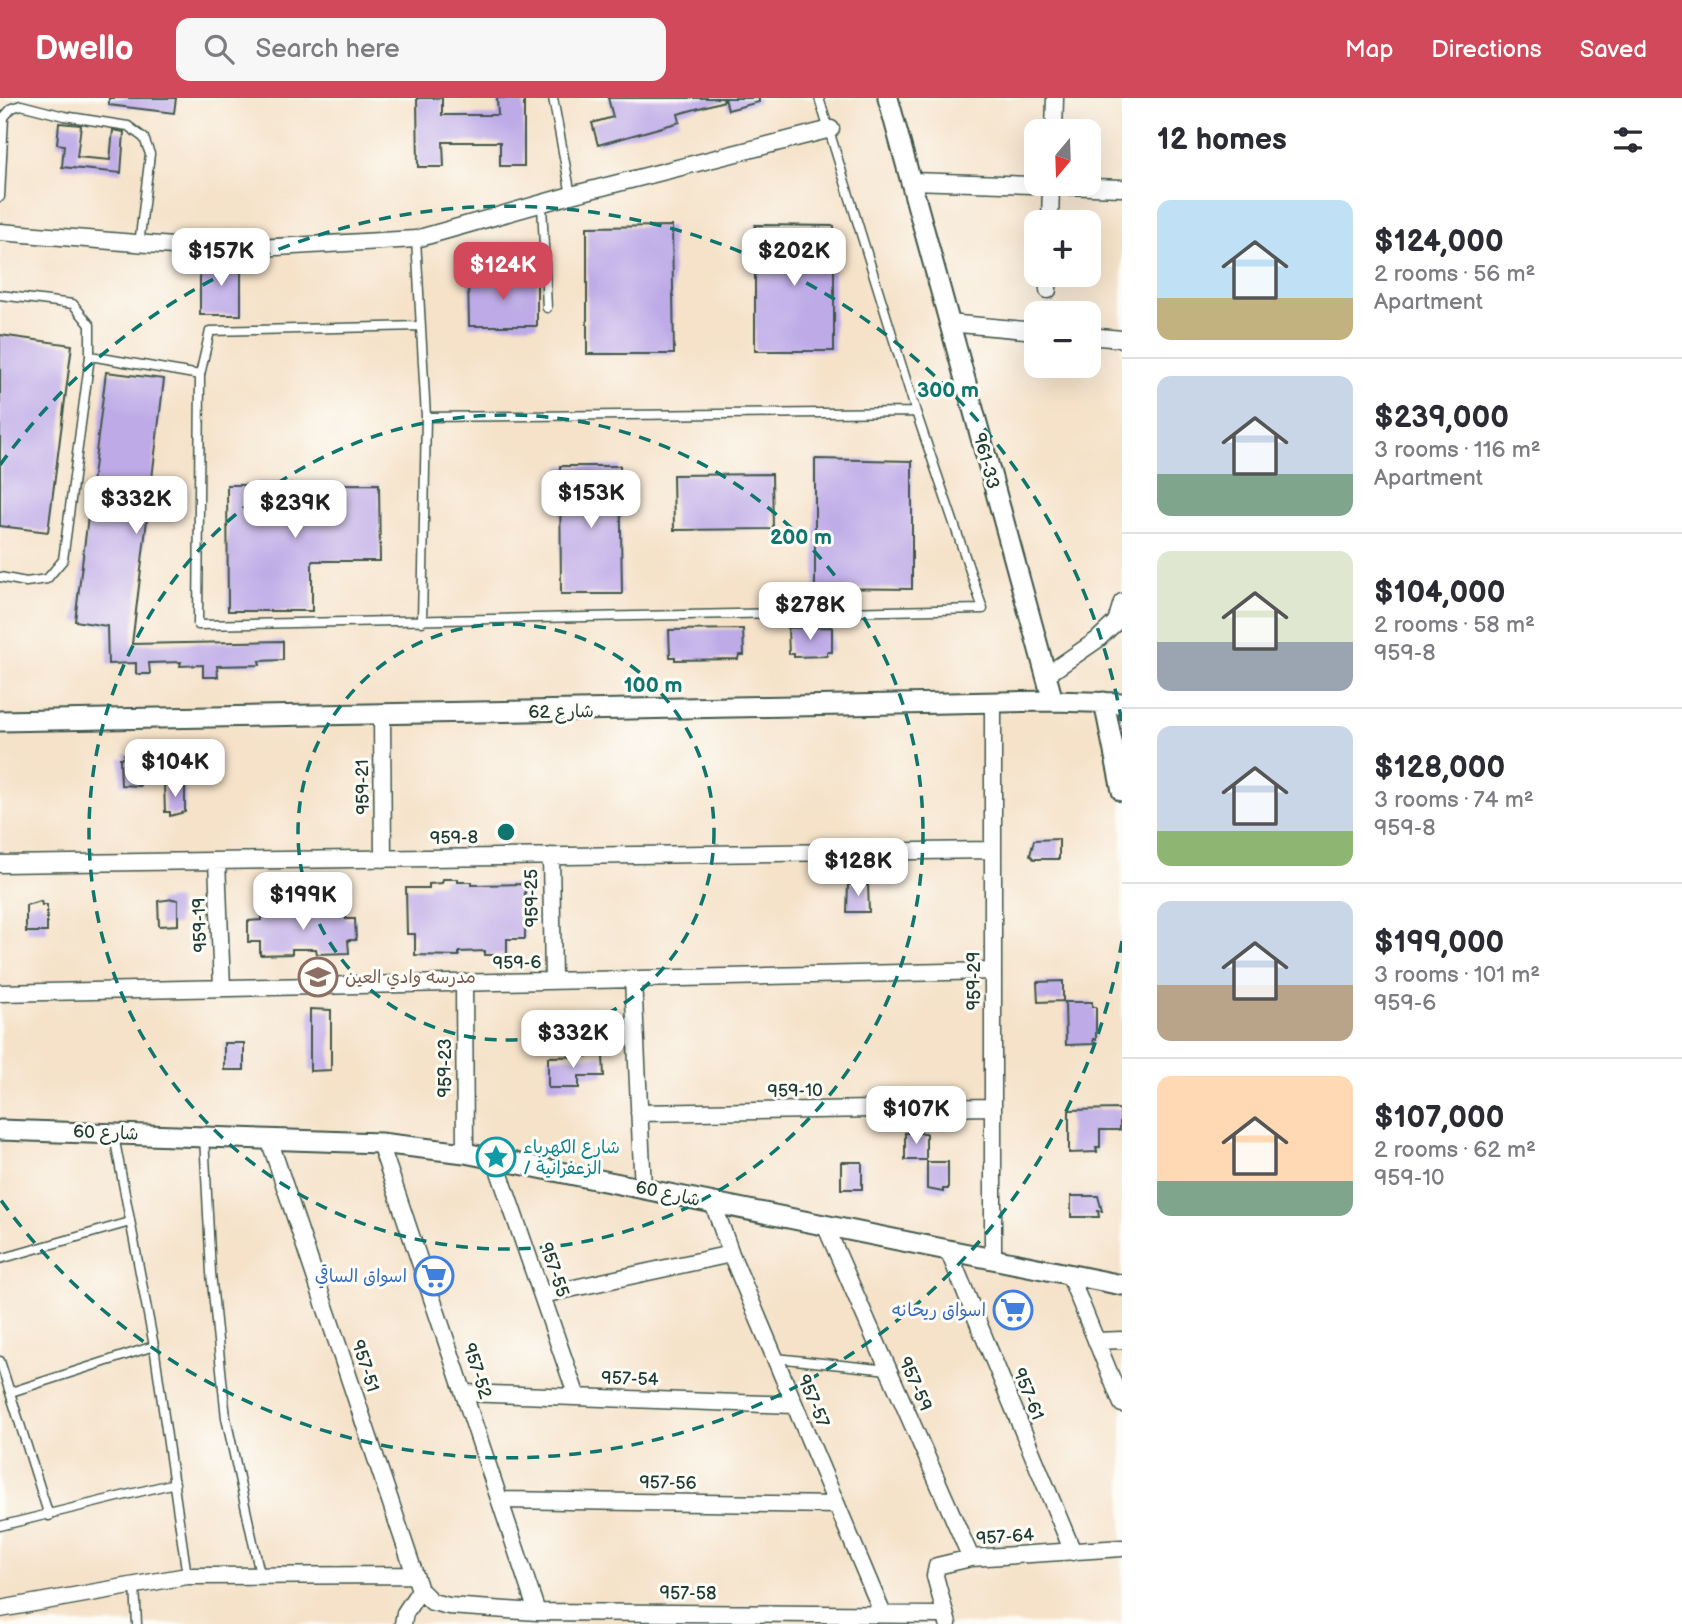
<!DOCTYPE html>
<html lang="en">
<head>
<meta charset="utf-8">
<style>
  body { margin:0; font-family:"Balsamiq Sans","Playpen Sans Arabic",sans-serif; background:#f7f7f7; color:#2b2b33; height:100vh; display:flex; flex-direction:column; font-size:26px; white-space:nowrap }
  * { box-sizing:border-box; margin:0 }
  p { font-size:23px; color:#7c7c81 }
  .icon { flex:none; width:38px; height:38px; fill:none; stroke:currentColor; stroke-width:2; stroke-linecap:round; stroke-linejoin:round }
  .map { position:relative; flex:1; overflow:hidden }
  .sheet { display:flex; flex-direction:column; background:#fff; width:560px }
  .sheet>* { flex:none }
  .needle { width:46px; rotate:199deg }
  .tools { position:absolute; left:1024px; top:21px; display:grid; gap:14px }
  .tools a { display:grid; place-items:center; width:77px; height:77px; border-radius:14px; background:#fff; box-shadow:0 7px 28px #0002; font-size:35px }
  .price { position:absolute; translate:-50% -60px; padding:0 16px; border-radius:14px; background:#fff; color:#222; font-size:23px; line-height:46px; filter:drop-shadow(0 2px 4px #0008) }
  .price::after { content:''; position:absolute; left:50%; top:42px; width:21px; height:16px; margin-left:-10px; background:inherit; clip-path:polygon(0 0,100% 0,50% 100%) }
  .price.on { background:#d1495b; color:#fff }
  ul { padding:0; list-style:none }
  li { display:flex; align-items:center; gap:21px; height:175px; padding:0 35px }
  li+li { border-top:2px solid #e1e1e2 }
  li span { display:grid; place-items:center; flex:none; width:196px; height:140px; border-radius:14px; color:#555 }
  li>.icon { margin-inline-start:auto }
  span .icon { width:84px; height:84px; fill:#fffc; stroke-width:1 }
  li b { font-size:30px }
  h2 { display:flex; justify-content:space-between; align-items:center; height:84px; padding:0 35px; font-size:30px }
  header { display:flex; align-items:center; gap:42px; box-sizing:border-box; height:98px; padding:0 35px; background:#d1495b; color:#fff }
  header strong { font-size:33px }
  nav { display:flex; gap:38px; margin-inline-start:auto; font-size:24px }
  .search { width:490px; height:63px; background:#f7f7f7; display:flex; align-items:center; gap:18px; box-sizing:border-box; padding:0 24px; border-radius:14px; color:#7c7c81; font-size:26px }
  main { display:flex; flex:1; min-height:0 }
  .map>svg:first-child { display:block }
</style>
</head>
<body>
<header>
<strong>Dwello</strong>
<div class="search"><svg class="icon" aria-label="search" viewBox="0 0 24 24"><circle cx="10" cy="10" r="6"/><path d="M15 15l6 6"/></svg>Search here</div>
<nav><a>Map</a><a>Directions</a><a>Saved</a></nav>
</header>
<main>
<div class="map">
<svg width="1122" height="1526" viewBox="0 0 1122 1526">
  <rect width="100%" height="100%" fill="#fdfcf7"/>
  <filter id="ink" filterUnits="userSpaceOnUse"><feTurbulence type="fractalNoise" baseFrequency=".0143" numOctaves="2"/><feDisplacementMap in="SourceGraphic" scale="14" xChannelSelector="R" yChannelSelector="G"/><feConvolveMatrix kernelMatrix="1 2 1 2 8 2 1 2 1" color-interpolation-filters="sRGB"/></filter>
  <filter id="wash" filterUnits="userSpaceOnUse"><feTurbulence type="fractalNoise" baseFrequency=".00686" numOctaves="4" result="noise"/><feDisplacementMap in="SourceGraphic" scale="28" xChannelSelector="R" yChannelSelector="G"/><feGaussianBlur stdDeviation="1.57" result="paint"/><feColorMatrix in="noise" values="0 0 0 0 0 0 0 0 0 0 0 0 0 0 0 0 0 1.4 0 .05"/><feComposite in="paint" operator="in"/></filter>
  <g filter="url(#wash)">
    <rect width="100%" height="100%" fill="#f5e2c9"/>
    <g id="blocks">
      <path fill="#beaae7" d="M109 0H176L174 15 109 7Z
        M417 0H442V17H498L497 0H524V68H500V44H443L444 69H418Z
        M608 0H723L724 3 678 16 680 24 598 47 592 25 613 19Z
        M725 0H759V4L728 12Z
        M59 25 81 27 77 59 110 62 113 32 124 34 121 75 62 69 64 47 57 46Z
        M755 127 834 128V253H755Z
        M672 128 674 256H587V129Z
        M241 163V217H200V164Z
        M468 180H537V228H469Z
        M0 237 72 247 48 434 0 428Z
        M106 274 164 281 132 546 283 543V562L259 563 260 567 217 568 218 579H203V567L180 568 181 564 149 565 150 576H136V565L108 566 107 528 75 523Z
        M815 361 912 363V491L815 490Z
        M560 368H620L622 496H561Z
        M772 376 773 431 674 432 673 377Z
        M379 386 380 463H312V513H228L227 387Z
        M832 529V554H827V558L794 559V556H789L788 530Z
        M743 531 744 557H739L738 561 675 562V559H670L669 532Z
        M124 656 141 659 140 688 121 687 120 660H125Z
        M185 686V714L170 718V714H165L164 687Z
        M1059 741V761H1034L1030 757 1034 742Z
        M443 781H458V784H472V787L525 786V841H507V857H485V853L459 854V858L415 857V836H407L406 790H429V786L442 785Z
        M863 783V787H868L869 814H847L848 787Z
        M173 801 178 802V827L159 828 158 803Z
        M41 803 42 807H47V834H26V807Z
        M346 809V821H355L356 842H348L349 855 317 856 316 851H292V856L260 857V844H248V823L261 822V810H290V819L318 818V810Z
        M1063 883V903L1038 904 1037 884Z
        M1065 904H1092V909H1096V941H1093L1094 946 1066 947Z
        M310 911 331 912V972L310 973Z
        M224 945H244V972H224Z
        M603 958 604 978H579V990H548V959Z
        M1120 1011V1032H1100V1049H1096L1097 1054 1069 1055V1012Z
        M905 1035H926V1062H905Z
        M841 1064H862V1091H841Z
        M927 1064H948V1091H943V1094L927 1091Z
        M1071 1098H1098L1102 1113H1098L1099 1119H1071Z"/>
    </g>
  </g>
  <g filter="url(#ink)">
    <use href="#blocks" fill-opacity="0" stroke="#3f564a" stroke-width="2"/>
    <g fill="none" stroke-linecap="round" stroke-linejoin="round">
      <defs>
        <path id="service" d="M553 0 571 97
          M0 99 4 19 12 10 21 7 64 18 128 28 144 40 150 56 139 147
          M542 107 547 210
          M416 141 426 319 422 524
          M0 197 73 206 90 227V258L63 462 47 481 26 484 0 479
          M420 228 210 233 200 277 198 527 983 511 916 314 819 0
          M90 258 200 277
          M426 319 916 314
          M114 1038 154 1248 187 1478
          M204 1038 211 1175 226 1320 260 1476
          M0 1161 130 1124
          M776 1260 888 1272
          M0 1263 49 1418
          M11 1294 154 1248
          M0 1428 175 1385
          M135 1487 137 1526"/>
        <path id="minor" d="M1054 33 1055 0
          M911 83 1122 90
          M1050 124 1051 86
          M0 134 222 152 416 141 571 97 831 31
          M1048 192V177
          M948 225 1036 233
          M1088 238 1122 241
          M1045 578 1097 542 1116 524 1122 504
          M993 605V1161
          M382 618 383 761
          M551 758 553 883
          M217 763 222 890
          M0 766 993 752
          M633 881 643 1091
          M464 885 465 1055
          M0 895 993 873
          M639 1015 993 1009
          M269 1041 420 1492 432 1504 449 1508 537 1514 939 1517 944 1513
          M380 1045 537 1514
          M494 1059 577 1299
          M713 1105 731 1156 882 1514
          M825 1127 971 1460
          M948 1152 1073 1454
          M1069 1176 1122 1306
          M542 1197 731 1156
          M1096 1243 1122 1242
          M464 1295 794 1307
          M500 1402 837 1407
          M0 1511 187 1478 415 1477
          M403 1526 405 1515 420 1492
          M948 1526 935 1478 937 1468 971 1460 1122 1450"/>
        <path id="tertiary" d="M888 0 1053 603
          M1104 604 1122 693
          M0 623 1053 603 1122 605
          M0 1032 380 1045 465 1055 1122 1187"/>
      </defs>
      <use href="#service" stroke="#3f564a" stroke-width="11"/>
      <use href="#minor" stroke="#3f564a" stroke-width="19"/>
      <use href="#tertiary" stroke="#3f564a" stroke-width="23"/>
      <use href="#service" stroke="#fff" stroke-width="8"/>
      <use href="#minor" stroke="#fff" stroke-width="16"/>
      <use href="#tertiary" stroke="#fff" stroke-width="19"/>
    </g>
  </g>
  <g fill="none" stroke="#0f766e" stroke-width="3.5" stroke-dasharray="12 9">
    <circle cx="506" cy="734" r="208"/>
    <circle cx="506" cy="734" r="417"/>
    <path d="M1122 843A625 625 0 0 1 0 1101M0 367A625 625 0 0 1 1122 625"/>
  </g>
  <defs>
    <symbol id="school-ring" viewBox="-11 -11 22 22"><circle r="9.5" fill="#fdfcf7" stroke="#8d6e63" stroke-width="1.5"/><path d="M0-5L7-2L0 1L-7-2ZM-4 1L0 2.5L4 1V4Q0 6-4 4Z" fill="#8d6e63"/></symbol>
    <symbol id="sight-ring" viewBox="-11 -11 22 22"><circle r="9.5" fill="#fdfcf7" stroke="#0f9aa8" stroke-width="1.5"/><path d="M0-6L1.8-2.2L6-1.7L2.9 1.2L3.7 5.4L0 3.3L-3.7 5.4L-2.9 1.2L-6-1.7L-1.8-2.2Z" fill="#0f9aa8"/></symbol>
    <symbol id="supermarket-ring" viewBox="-11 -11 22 22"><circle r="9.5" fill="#fdfcf7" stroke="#3f7fe0" stroke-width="1.5"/><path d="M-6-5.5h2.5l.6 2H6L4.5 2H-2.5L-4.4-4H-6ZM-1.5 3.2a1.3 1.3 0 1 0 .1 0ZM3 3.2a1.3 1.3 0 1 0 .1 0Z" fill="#3f7fe0"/></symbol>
  </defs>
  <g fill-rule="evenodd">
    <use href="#school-ring" x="296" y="857" width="44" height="44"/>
    <use href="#sight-ring" x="474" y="1037" width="44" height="44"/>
    <use href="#supermarket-ring" x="412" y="1156" width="44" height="44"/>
    <use href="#supermarket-ring" x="991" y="1190" width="44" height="44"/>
  </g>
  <g text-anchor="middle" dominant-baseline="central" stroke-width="6" stroke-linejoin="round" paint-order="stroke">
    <g font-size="18" fill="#1f3d34" stroke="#fdfcf7">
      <text transform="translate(986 363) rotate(75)">961-33</text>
      <text transform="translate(561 614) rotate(-1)">شارع 62</text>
      <text transform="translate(363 689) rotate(-91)">959-21</text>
      <text transform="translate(454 740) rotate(-1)">959-8</text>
      <text transform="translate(532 800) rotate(-91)">959-25</text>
      <text transform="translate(200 827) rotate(-92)">959-19</text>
      <text transform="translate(517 865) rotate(-1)">959-6</text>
      <text transform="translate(974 883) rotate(-90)">959-29</text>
      <text transform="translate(445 970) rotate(-90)">959-23</text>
      <text transform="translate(795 993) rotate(-1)">959-10</text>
      <text transform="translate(106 1035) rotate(2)">شارع 60</text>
      <text transform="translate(668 1096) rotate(12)">شارع 60</text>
      <text transform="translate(554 1172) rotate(71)">957-55</text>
      <text transform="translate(365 1268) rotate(72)">957-51</text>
      <text transform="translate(477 1273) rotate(72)">957-52</text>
      <text transform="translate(630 1281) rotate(2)">957-54</text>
      <text transform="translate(915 1286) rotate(66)">957-59</text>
      <text transform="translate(1028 1296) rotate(68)">957-61</text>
      <text transform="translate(813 1303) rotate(67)">957-57</text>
      <text transform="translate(668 1385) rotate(1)">957-56</text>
      <text transform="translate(1005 1439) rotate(-4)">957-64</text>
      <text x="688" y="1495">957-58</text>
    </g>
    <g font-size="18" fill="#785e54" stroke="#fdfcf7" text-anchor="start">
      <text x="345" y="879">مدرسه وادي العين</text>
    </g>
    <g font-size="18" fill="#0d838f" stroke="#fdfcf7" text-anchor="start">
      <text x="523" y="1049">شارع الكهرباء<tspan x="523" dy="21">/ الزعفرانية</tspan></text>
    </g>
    <g font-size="18" fill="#366cbe" stroke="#fdfcf7" text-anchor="end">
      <text x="407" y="1178">اسواق الساقي</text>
      <text x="986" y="1212">اسواق ريحانه</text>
    </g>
  </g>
  <circle cx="506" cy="734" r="10" fill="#0f766e" stroke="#fdfcf7" stroke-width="3.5"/>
  <g font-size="21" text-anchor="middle" font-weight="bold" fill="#0f766e" stroke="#fdfcf7" stroke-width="6" stroke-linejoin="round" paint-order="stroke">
    <text x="948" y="299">300 m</text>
    <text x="801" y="446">200 m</text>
    <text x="653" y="594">100 m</text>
  </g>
</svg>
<div class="tools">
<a><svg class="needle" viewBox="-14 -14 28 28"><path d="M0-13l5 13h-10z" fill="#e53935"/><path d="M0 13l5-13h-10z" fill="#7c7c81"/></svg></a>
<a>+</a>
<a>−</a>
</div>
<b class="price" style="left:221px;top:190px">$157K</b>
<b class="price" style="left:794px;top:190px">$202K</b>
<b class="price on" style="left:503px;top:204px">$124K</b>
<b class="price" style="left:591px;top:432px">$153K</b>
<b class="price" style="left:136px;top:438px">$332K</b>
<b class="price" style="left:295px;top:442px">$239K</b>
<b class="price" style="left:810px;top:544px">$278K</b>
<b class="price" style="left:175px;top:701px">$104K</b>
<b class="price" style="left:858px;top:800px">$128K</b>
<b class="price" style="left:303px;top:834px">$199K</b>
<b class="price" style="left:573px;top:972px">$332K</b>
<b class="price" style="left:916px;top:1048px">$107K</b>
</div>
<section class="sheet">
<h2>12 homes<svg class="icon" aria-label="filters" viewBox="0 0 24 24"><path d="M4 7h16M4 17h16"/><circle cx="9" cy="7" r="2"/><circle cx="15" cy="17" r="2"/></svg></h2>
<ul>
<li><span style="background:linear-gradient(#bfe0f5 70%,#c2b280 0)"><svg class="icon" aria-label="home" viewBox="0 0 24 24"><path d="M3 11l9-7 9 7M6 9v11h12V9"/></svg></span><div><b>$124,000</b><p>2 rooms · 56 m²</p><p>Apartment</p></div></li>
<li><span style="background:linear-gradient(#c9d6e8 70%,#7fa58c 0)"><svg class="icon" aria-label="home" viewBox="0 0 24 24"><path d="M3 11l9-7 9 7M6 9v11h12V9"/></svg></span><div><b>$239,000</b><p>3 rooms · 116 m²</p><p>Apartment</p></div></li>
<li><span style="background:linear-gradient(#dfe7d0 65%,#9aa5b1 0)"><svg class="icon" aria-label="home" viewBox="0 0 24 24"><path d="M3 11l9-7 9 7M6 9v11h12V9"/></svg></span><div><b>$104,000</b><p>2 rooms · 58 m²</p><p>959-8</p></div></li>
<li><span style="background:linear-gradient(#c9d6e8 75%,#8fb573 0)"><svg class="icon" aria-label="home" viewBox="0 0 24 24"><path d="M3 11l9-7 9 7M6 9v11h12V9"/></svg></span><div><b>$128,000</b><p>3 rooms · 74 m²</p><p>959-8</p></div></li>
<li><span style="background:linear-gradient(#c9d6e8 60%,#b9a48a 0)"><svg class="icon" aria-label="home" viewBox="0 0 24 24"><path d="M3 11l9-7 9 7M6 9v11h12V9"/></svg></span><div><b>$199,000</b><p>3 rooms · 101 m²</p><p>959-6</p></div></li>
<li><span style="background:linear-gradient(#ffd9b3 75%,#7fa58c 0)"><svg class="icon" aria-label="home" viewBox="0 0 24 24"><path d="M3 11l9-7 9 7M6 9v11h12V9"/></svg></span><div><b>$107,000</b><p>2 rooms · 62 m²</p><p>959-10</p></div></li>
</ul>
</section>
</main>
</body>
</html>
